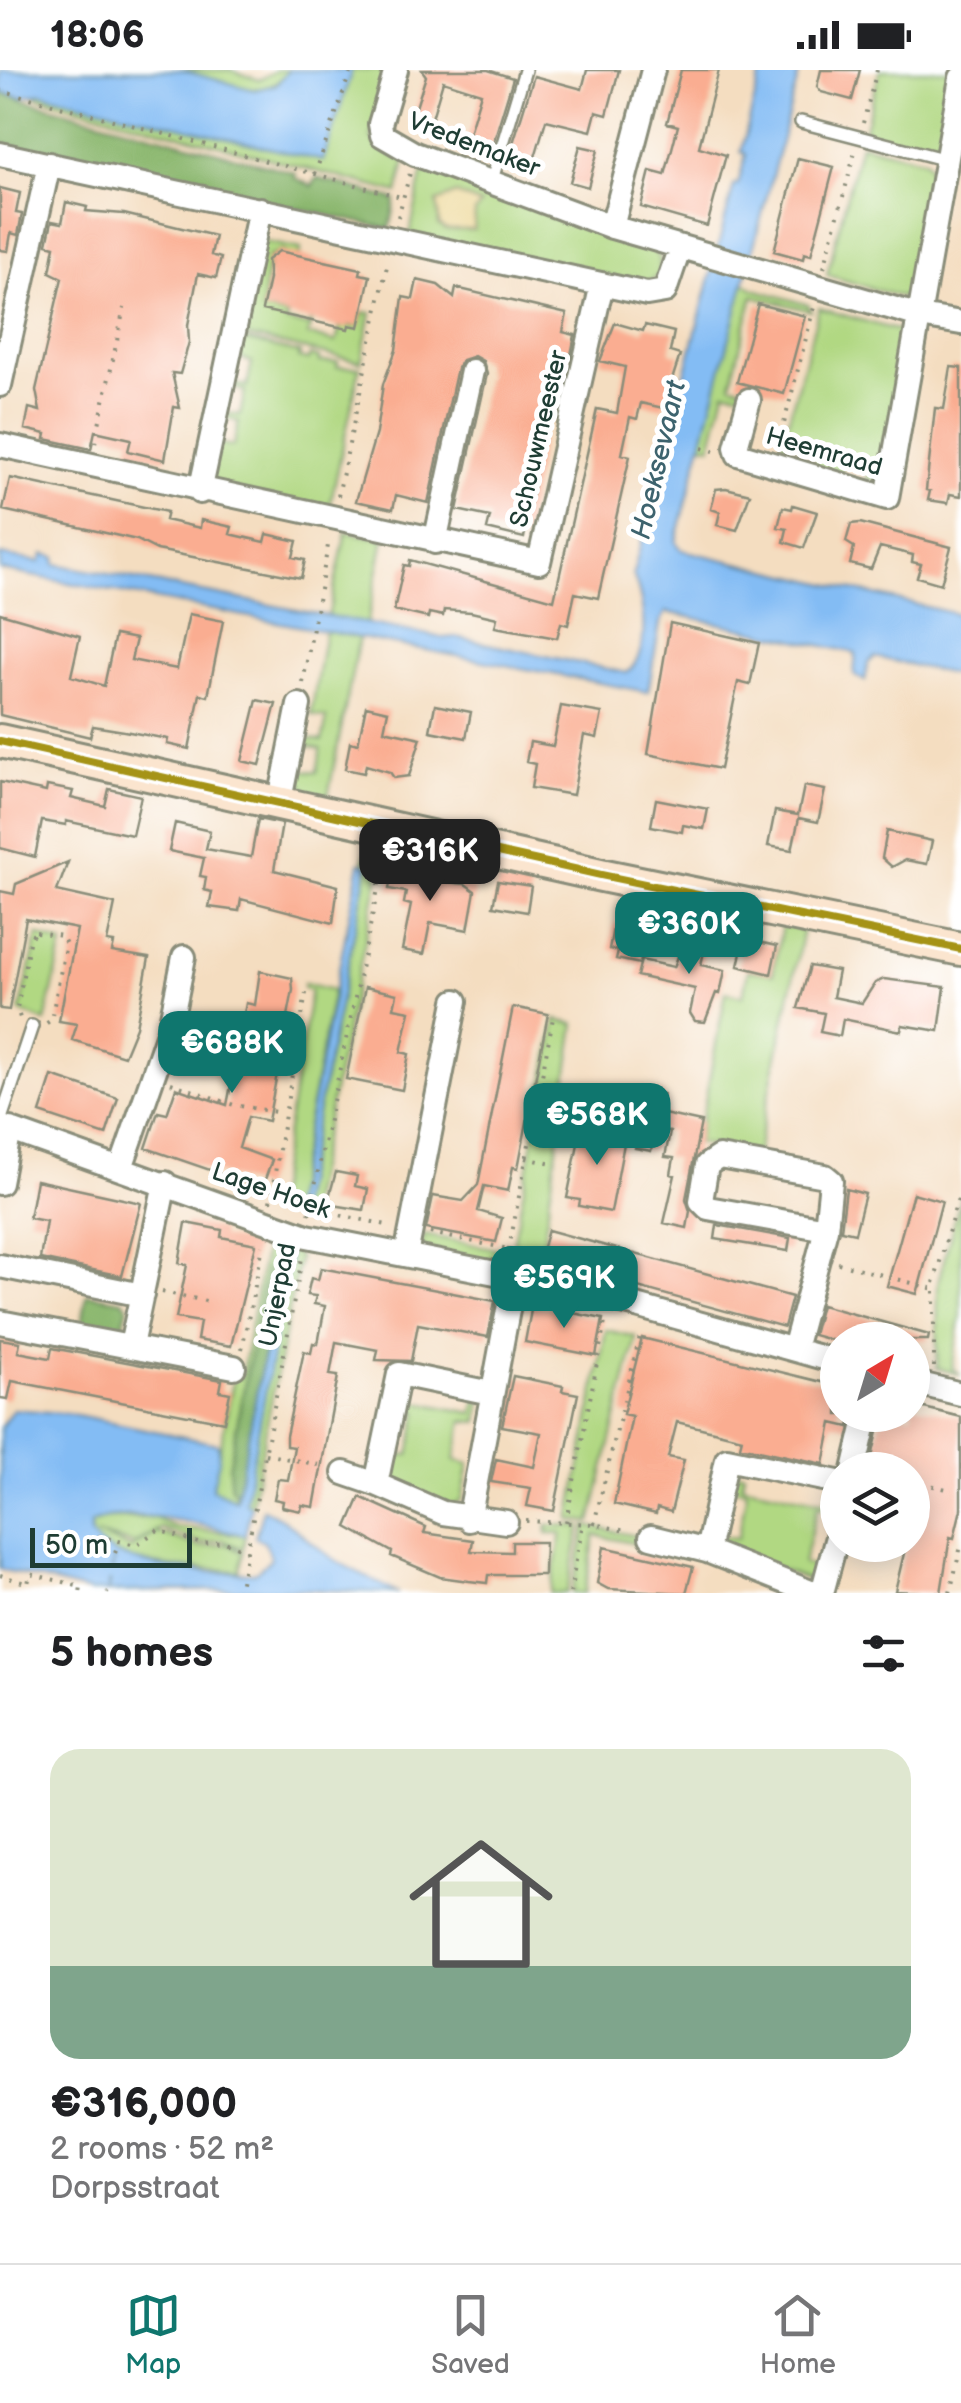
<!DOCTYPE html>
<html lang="en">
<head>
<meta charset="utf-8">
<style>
  body { margin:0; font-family:"Balsamiq Sans",sans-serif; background:#f6f6f6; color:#202124; height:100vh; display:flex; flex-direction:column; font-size:38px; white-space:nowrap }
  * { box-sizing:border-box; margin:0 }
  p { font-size:32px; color:#757577 }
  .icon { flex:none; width:55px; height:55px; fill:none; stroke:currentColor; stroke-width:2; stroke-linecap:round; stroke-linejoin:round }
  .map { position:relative; height:1523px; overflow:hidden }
  .panel { display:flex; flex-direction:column; background:#fff; flex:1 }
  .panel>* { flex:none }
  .needle { width:65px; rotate:38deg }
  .tools { position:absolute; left:820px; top:1252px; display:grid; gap:20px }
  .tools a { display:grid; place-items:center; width:110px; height:110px; border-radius:50%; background:#fff; box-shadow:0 5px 25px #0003; font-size:50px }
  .scale { position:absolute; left:30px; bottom:25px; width:162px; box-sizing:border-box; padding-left:10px; border:5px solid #1f3d34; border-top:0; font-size:28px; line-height:35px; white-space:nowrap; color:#1f3d34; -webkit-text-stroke:8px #fff; paint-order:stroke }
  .price { position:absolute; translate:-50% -85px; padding:0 22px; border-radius:20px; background:#0f766e; color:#fff; font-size:32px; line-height:65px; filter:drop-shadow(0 2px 5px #0008) }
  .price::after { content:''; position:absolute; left:50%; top:60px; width:30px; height:22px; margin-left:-15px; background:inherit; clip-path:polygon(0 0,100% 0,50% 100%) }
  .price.on { background:#222; color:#fff }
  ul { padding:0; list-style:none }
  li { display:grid; align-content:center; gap:20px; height:530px; padding:0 50px }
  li+li { border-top:2px solid #e0e0e0 }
  li span { display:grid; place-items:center; height:310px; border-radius:30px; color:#555 }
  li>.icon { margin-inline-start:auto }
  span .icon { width:180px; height:180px; fill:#fffc; stroke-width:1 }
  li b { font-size:42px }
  h2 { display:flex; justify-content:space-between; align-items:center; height:120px; padding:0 50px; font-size:42px }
  .status { display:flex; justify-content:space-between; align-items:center; height:70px; padding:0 50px; background:#fff; direction:ltr }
  .status svg { height:28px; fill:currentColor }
  .dock { display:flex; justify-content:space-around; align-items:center; height:140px; border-top:2px solid #e0e0e0; background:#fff; font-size:28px; color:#757577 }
  .dock a { display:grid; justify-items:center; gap:5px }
  .dock .on { color:#0f766e }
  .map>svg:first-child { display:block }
</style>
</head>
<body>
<div class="status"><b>18:06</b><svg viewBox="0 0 49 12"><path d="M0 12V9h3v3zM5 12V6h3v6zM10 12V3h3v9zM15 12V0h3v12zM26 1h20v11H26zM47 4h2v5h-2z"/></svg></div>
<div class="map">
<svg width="961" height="1523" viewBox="0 0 961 1523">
  <rect width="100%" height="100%" fill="#fff"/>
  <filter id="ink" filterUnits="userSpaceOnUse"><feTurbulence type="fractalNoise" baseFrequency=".01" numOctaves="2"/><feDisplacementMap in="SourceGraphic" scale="20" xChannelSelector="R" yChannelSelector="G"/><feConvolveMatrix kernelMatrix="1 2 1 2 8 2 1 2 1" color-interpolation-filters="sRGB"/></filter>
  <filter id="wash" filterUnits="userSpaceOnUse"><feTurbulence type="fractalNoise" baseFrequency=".0048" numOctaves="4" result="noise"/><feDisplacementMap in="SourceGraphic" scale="40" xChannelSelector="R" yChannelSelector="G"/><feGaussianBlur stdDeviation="2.25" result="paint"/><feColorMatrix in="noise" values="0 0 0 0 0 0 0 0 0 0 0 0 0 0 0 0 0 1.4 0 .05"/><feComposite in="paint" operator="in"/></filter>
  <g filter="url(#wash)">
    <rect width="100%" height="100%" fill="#f4ddc0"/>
    <path fill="#b1d882" stroke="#688a5b" stroke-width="2.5" d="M181 0H230L259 10 276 0H289C265 37 215 10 181 0Z
      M338 0H389L371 67 378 78 405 91 398 123 31 25 0 22V3L310 84Z
      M880 0H954L938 74 929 79 864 62Z
      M860 74 925 90 933 105 912 224 907 229 827 205Z
      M428 97 651 178 660 188 659 205 645 214 410 164 422 105Z
      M261 171 301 179 298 191 282 181 268 187 262 240 287 246 286 252 307 256 311 252 308 265 336 272 340 257 359 256 363 242 371 243 361 292 241 265Z
      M744 212 754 219 809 235 811 241 753 226 731 314 744 317 743 323 725 321 711 376 700 374Z
      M819 238 906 263 882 409 866 411 870 394 846 388 841 404 814 397 818 380 786 372 778 388Z
      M240 269 300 283 299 288 308 290 310 285 319 288V292H338L337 297H360L329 440 214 416 210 406 217 373 233 376 239 352 223 347 224 343 240 345 245 321 230 317 231 313 247 316 252 292 236 287Z
      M346 462 384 469 367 554 328 547Z
      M325 561 359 568 328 726 306 721 299 710 301 700 317 702 321 679 306 676 307 669 322 671 327 648 311 645Z
      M369 769 386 772 307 1145 298 1150 274 1136 311 920 303 918 304 913 333 920 291 1139 296 1146 368 796 363 794Z
      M782 855 803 860 757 1083 697 1073 726 922 743 926 748 900 773 904Z
      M38 865 63 874 45 952 20 941Z
      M556 950 575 954 542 1180 513 1175Z
      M961 1126V1246L952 1298 961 1305 937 1298 938 1212Z
      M424 1165 513 1182 510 1198 421 1178Z
      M272 1172 294 1180 299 1188 251 1436 245 1433 289 1185 266 1201 229 1398 236 1430 212 1419 234 1307H241L265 1177Z
      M606 1260 636 1267 591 1452 570 1450Z
      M408 1317H414L412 1331 473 1343 476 1329 481 1332 478 1352 463 1351 455 1390 469 1394 462 1430 450 1436 396 1412 391 1398 393 1384 410 1385 418 1342 402 1338Z
      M736 1402 744 1403 742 1415 826 1432 829 1419 837 1422 833 1439 818 1436 803 1493 817 1497 815 1506 808 1510 724 1478 722 1466 738 1468 747 1421 731 1417Z
      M107 1448H155L175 1457 245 1465 243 1479 223 1470 201 1473 161 1458 134 1474 95 1464 131 1478 157 1462 200 1477 227 1474 243 1483 239 1502C191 1494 131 1504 91 1467L90 1454Z
      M548 1455 581 1456 567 1523H550L562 1463H547Z
      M586 1456 647 1468 645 1476 595 1465 585 1523H572Z"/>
    <path fill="#8cb870" stroke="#567a52" stroke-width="2.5" d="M0 23 296 103 294 107 312 116 317 108 396 130 390 159 0 73Z
      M275 1181 281 1191 238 1422 231 1418 229 1398 266 1201Z
      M87 1224 123 1230 128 1237 122 1260 112 1264 81 1259Z"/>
    <path fill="#eeda9e" stroke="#868c69" stroke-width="2.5" d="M456 124 481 134 475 142 474 160H446L439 155 437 132Z"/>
    <path fill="#83bcf4" stroke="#517c94" stroke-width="2.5" d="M0 0H181L254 20 276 15 289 0H352L323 91 41 23 21 27 0 22Z
      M762 0H800L676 472 682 480 961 545V606L875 587 868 593 865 611 854 605 856 583 666 542 660 553 648 622 0 500V485L40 492 43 484 56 487 55 494 444 568 455 567 627 603C652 580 644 532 633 504L734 115H738L746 84 741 82Z
      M360 793 368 795 296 1147 291 1146V1139Z
      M284 1183 289 1184V1193L245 1433 251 1436 245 1465C205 1456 128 1434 90 1454V1464C117 1501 213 1503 255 1503L271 1489 265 1472 255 1467 263 1439 280 1447 334 1490 398 1523 294 1519 90 1522 0 1499V1358L13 1339 72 1344 218 1374 219 1390 212 1419 236 1430Z"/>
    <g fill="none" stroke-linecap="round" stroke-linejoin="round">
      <path stroke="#3d636e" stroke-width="2.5" stroke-dasharray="12 10" stroke-linecap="butt" d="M108 1522 115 1483"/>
    </g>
    <g id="blocks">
      <path fill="#faad91" d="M422 0H488L513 8 491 80 466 73 481 23 443 11 429 58 411 53 426 6Z
        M587 0H619L607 45 596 42 591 61 546 50 532 97 514 91 509 86 534 6 582 19Z
        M681 0H719L699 77 726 85 707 156 641 137 650 101 665 105 678 56 667 53Z
        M821 0H860L852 30 821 22 817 17Z
        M580 76 598 80 588 117 570 112Z
        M798 88 834 97 811 185 804 183 803 189 774 181Z
        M0 118 20 123 16 143 22 144 18 165 11 163 8 181 0 180Z
        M66 132 87 137 86 141 124 144 215 166 211 185 221 188 216 208 198 204 188 255 189 272 180 304 172 303 180 338 174 337 165 390 128 381 131 369 95 361 91 379 45 369 46 364 25 359 29 338 40 341 36 320 62 208 50 202 55 176 47 174 52 151 62 153Z
        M279 181 361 199 360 204 370 206 359 257 349 255 348 259 262 240 269 209 267 190Z
        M417 210 438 215 454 228 456 218 567 244 563 262 575 265 571 285 562 283 549 330 524 468 487 459 490 447 457 440 487 304 483 291 474 286 462 290 457 298 428 433 396 425 393 439 356 431 376 363 383 314 396 280 403 227 413 229Z
        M758 234 805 246 784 324 737 312Z
        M615 253 643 261 645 255 674 262 670 282 680 285 663 338 641 333 637 349 630 347 622 384 630 386 598 528 575 523 568 555 561 553 557 568 495 557 497 548 471 542 444 540 443 546 429 543 428 548 394 540 404 495 409 496 410 490 554 530 597 339 617 343 625 297 600 291Z
        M951 297 961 298V426L950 424 948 433 928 430 930 421 926 420 935 338 944 339Z
        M10 408 167 442 165 450 200 458 201 450 232 457 230 464 265 472 267 464 297 471 293 487 305 490 301 508 157 480 137 470 3 440Z
        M726 418 750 424 737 460 717 455 720 442 711 439 716 419Z
        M793 435 817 442 804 478 784 472 787 459 778 457 783 437 792 439Z
        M860 453 951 477 941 514 917 507 921 494 912 492 913 485 880 477 871 499 850 494 854 477 846 472 851 454Z
        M0 543 80 566 71 606 104 616 115 565 136 569 131 590 177 599 189 544 223 551 208 626 200 624 189 679 167 674 168 669 124 661 93 656 90 667 0 645Z
        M670 553 759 573 750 615 738 612 720 699 648 684Z
        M257 630 276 634 260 695 242 691Z
        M435 635 471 642 466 668 430 661Z
        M366 636 388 641 384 660 421 668 409 706 394 708 390 702 366 695 364 703 345 699 350 672 358 674Z
        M561 636 602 643 597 668 584 665 573 725 531 718 535 694 526 692 530 672 553 676Z
        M0 712 46 722 47 716 73 721 71 728 105 736 109 719 141 726 132 765 66 751V755L42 751 35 787 0 778Z
        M804 716 825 720 818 752 799 748 792 780 768 776 775 741 798 745Z
        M656 729 708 739 704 759 683 755 682 762 651 756Z
        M258 749 282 754 274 800 338 816 333 853 241 829 239 841 209 837 212 822 204 820 206 807 200 806 204 788 169 781 175 753 210 761 206 779 251 787Z
        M887 761 932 771 927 794 905 790 892 797 882 788Z
        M394 790 426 798 423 810 465 814 475 821 468 860 430 853 424 884 402 880 411 835 404 833 406 822 389 819Z
        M68 792 57 821 115 834 107 872 114 873 112 882 149 888 136 957 124 986 72 970 77 954 59 951 77 859 26 849 9 940 0 939V821L14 824 16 814Z
        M498 811 531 816 527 842 493 836Z
        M614 853 647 860 640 894 616 889 618 881 609 879Z
        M685 868 706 873 701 895 725 900 720 924 716 923 705 952 695 951 690 943 695 919 637 906 641 890 674 897Z
        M754 871 777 876 771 904 738 896 742 878 752 880Z
        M810 896 838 901 833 927 862 933 875 913 884 909 945 917 939 961 902 955 901 961 843 949 840 966 820 962 824 943 798 938Z
        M260 901 292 908 293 920 268 1051 248 1047 239 1078 272 1090 262 1118 146 1078 158 1042 167 1044 176 1018 227 1035 233 1005 241 1006 248 967 240 965 246 933 255 935Z
        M365 917 397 924 394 938 410 941 401 982 409 984 402 1020 346 1009Z
        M513 937 548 944 518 1098 513 1097 508 1121 484 1116 478 1141 502 1148 496 1172 426 1159 433 1126 463 1131 478 1115Z
        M52 1006 118 1028 106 1065 40 1043Z
        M647 1021 663 1024 659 1043 701 1052 686 1129 690 1141 687 1158 664 1153 675 1105 671 1104 674 1088 665 1087 670 1062 656 1059 651 1081 635 1078 640 1056 614 1051 617 1035 643 1040Z
        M582 1054 626 1063 611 1142 579 1136 580 1130 567 1128Z
        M336 1102 357 1106 355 1116 368 1119 364 1140 327 1134Z
        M36 1110 141 1133 122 1206 40 1189 46 1151 29 1148Z
        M846 1119 865 1124 855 1163 841 1160Z
        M913 1123 942 1131 917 1224 887 1216Z
        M186 1153 222 1160 221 1167 256 1174 231 1276 197 1270 200 1252 176 1248 187 1195 179 1193Z
        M717 1155 790 1168 788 1181 715 1169Z
        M548 1160 792 1227 784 1257 539 1190Z
        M321 1198 495 1231 488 1267 418 1254 411 1291 376 1290 378 1280 336 1272 330 1305 338 1306 314 1437 302 1435 301 1441 282 1437 283 1431 274 1429 278 1409 288 1410 294 1377 286 1376V1366L304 1281 311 1283 313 1273 318 1274 325 1236 314 1234 316 1226 307 1225 311 1208 318 1210Z
        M532 1235 603 1249 596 1286 525 1272Z
        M821 1235 929 1265 928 1270H831L813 1265Z
        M642 1268 838 1316V1345H852L849 1357 832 1353 824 1394 740 1376 742 1368 677 1352 668 1387 684 1390 671 1442 657 1438 656 1444 614 1434 632 1346 623 1344Z
        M0 1269 20 1272 18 1282 50 1288 52 1278 222 1310 220 1321 230 1323 224 1352 12 1311 8 1329 0 1328Z
        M513 1306 563 1316 562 1321 578 1324 554 1441 527 1436 531 1418 491 1412 496 1389 534 1397 541 1363 502 1356Z
        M912 1335 961 1347V1439L954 1468 950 1467 941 1523 895 1521 906 1475H912V1448L921 1411 912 1409V1400H869L882 1345H912Z
        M360 1427 426 1457 424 1463 473 1470 471 1481 512 1482V1472H545L544 1505H488L487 1513 469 1511 440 1507 391 1486 392 1482 347 1457Z
        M604 1477 693 1497 686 1523 608 1519 597 1513Z"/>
    </g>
  </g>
  <g filter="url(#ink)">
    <use href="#blocks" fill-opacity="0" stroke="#8a8d7a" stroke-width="2.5"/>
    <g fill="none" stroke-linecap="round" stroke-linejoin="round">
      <defs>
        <path id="lane" d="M801 52 947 90
          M491 113 525 0
          M0 1052 32 956"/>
        <path id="street" d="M396 0 380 54 382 65 415 84 612 157 920 246 961 253
          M0 84 647 224 665 221 680 177
          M612 157 653 0
          M0 315 49 94
          M749 330 736 377 738 384 887 428 961 8
          M0 375 539 492 602 214
          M200 422 260 139
          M435 472 472 301
          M279 735 299 635
          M0 1056 307 1166 572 1218 838 1292
          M121 1098 170 957 184 887
          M0 1113 10 1059
          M406 1185 456 931
          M0 1196 142 1225
          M0 1252 234 1297
          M131 1276 165 1113
          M794 1279 826 1159 831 1111 825 1106 719 1087 707 1095 701 1131 708 1138 826 1159
          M912 1312 961 1324
          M491 1323 399 1304 376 1414 443 1443 506 1452
          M854 1400 867 1345
          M344 1403 376 1414
          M469 1450 514 1208
          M651 1467 707 1481 813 1523
          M707 1481 727 1389 838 1412
          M822 1523 838 1463"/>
        <path id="secondary" d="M0 671 601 805 961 879"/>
      </defs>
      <use href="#lane" stroke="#8a8d7a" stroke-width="16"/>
      <use href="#street" stroke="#8a8d7a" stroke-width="28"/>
      <use href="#secondary" stroke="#8a8d7a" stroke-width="38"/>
      <path stroke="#8a8d7a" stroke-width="4" stroke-dasharray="2.5 8" stroke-linecap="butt" d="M0 20 401 127
        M863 53 877 0
        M315 104 351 0
        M398 147 410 103
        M824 198 855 82
        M95 373 124 238
        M779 373 814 237
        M702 378 714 381
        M338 426 388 191
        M303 613 329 470
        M36 862 62 866 66 874 51 950 44 955 20 948 17 939 30 867Z
        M171 1013 234 1035 282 1043
        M533 1054 556 1059
        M526 1088 552 1094
        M270 1132 306 923
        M310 1139 392 1156
        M309 1144 385 786
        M430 1163 509 1179
        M519 1184 509 1179 553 948
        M838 1193 934 1219
        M162 1222 206 1231
        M242 1279 263 1176
        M934 1297V1213L959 1124
        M265 1384 324 1396
        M912 1411 951 1420
        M526 1451 594 1454 630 1462
        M566 1452 605 1252
        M594 1454 641 1262
        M98 1466 136 1475 158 1460 201 1474 225 1472 247 1481
        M115 1483 119 1473
        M0 1505 28 1514 30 1504 81 1516 80 1523
        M107 1523 108 1522
        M239 1523 302 1188
        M570 1523 583 1453
        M950 1523 961 1476"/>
      <use href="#lane" stroke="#fff" stroke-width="11"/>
      <use href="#street" stroke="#fff" stroke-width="22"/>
      <use href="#secondary" stroke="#fbe5cf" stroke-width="32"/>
      <defs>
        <path id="bus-1" d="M0 671 601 805 961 879"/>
      </defs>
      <use href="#bus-1" stroke="#fff" stroke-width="15"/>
      <use href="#bus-1" stroke="#a59315" stroke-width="8"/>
    </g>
  </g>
  <g text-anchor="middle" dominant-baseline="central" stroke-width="10" stroke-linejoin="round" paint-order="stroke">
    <g font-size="25" fill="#1f3d34" stroke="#fff">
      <text transform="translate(474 75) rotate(21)">Vredemaker</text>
      <text transform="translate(539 369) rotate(-77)">Schouwmeester</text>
      <text transform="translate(824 382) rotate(16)">Heemraad</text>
      <text transform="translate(271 1121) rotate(19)">Lage Hoek</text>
      <text transform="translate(278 1225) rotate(-79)">Unjerpad</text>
    </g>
    <g font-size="28" font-style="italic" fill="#3d636e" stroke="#fff">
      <text transform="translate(659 390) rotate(-77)">Hoeksevaart</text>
    </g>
  </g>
</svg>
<div class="tools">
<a><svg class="needle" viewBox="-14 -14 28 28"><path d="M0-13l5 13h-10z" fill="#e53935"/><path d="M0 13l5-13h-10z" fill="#757577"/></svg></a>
<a><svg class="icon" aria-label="layers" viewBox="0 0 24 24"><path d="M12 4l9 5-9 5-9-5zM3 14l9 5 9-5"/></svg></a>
</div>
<div class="scale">50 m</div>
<b class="price on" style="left:430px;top:834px">€316K</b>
<b class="price" style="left:689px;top:907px">€360K</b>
<b class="price" style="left:232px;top:1026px">€688K</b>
<b class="price" style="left:597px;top:1098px">€568K</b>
<b class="price" style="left:564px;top:1261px">€569K</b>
</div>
<section class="panel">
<h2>5 homes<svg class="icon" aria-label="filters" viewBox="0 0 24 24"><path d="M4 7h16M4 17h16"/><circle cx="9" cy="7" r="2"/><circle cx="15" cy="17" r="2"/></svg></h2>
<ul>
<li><span style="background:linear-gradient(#dfe7d0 70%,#7fa58c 0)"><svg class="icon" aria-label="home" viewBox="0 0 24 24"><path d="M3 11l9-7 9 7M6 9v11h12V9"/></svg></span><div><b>€316,000</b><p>2 rooms · 52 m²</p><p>Dorpsstraat</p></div></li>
</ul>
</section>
<nav class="dock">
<a class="on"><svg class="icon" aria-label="map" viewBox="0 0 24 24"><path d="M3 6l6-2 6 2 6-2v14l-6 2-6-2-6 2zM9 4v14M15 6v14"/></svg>Map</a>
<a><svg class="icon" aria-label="saved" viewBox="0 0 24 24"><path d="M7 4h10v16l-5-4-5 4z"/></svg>Saved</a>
<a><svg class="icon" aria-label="home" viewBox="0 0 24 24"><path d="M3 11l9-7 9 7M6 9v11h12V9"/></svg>Home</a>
</nav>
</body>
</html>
